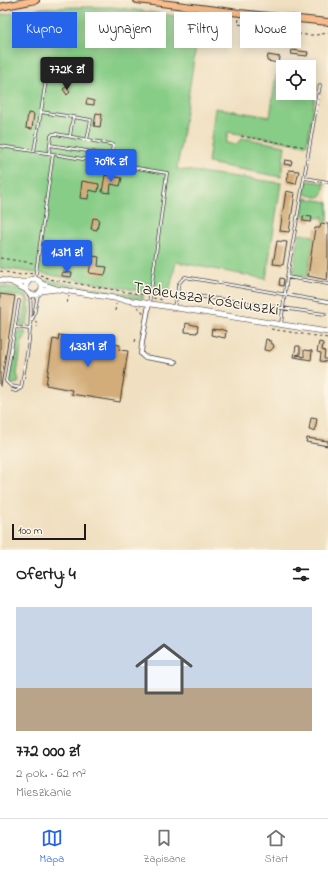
<!DOCTYPE html>
<html lang="pl">
<head>
<meta charset="utf-8">
<style>
  body { margin:0; font-family:"Indie Flower",sans-serif; background:#f2f2f2; color:#202124; height:100vh; display:flex; flex-direction:column; font-size:15px; white-space:nowrap }
  * { box-sizing:border-box; margin:0 }
  p { font-size:13px; color:#757577 }
  .icon { flex:none; width:22px; height:22px; fill:none; stroke:currentColor; stroke-width:2; stroke-linecap:round; stroke-linejoin:round }
  .map { position:relative; height:550px; overflow:hidden }
  .details { display:flex; flex-direction:column; background:#fff; flex:1 }
  .details>* { flex:none }
  .guide { position:absolute; left:12px; top:12px; width:304px; height:36px; display:flex; gap:8px }
  .fabs { position:absolute; left:276px; top:60px; display:grid; gap:8px }
  .fabs a { display:grid; place-items:center; width:40px; height:40px; border-radius:0px; background:#fff; box-shadow:0 2px 10px #0003; font-size:20px }
  .scale { position:absolute; left:12px; bottom:10px; width:74px; box-sizing:border-box; padding-left:4px; border:2px solid #1c1c1c; border-top:0; font-size:11px; line-height:14px; white-space:nowrap; color:#1c1c1c; -webkit-text-stroke:3px #fcf5e5; paint-order:stroke }
  .price { position:absolute; translate:-50% -34px; padding:0 9px; border-radius:4px; background:#2563eb; color:#fff; font-size:13px; line-height:26px; filter:drop-shadow(0 1px 2px #0008) }
  .price::after { content:''; position:absolute; left:50%; top:24px; width:12px; height:9px; margin-left:-6px; background:inherit; clip-path:polygon(0 0,100% 0,50% 100%) }
  .price.on { background:#222; color:#fff }
  ul { padding:0; list-style:none }
  li { display:grid; align-content:center; gap:8px; height:212px; padding:0 16px }
  li+li { border-top:1px solid #e0e0e0 }
  li span { display:grid; place-items:center; height:124px; border-radius:0px; color:#555 }
  li>.icon { margin-inline-start:auto }
  span .icon { width:72px; height:72px; fill:#fffc; stroke-width:1 }
  li b { font-size:17px }
  h2 { display:flex; justify-content:space-between; align-items:center; height:48px; padding:0 16px; font-size:17px }
  .pill { padding:0 14px; border-radius:0px; background:#fff; box-shadow:0 2px 10px #0003; font-size:14px; line-height:36px }
  .pill.on { background:#2563eb; color:#fff }
  .tab-bar { display:flex; justify-content:space-around; align-items:center; height:56px; border-top:1px solid #e0e0e0; background:#fff; font-size:11px; color:#757577 }
  .tab-bar a { display:grid; justify-items:center; gap:2px }
  .tab-bar .on { color:#2563eb }
  .map>svg:first-child { display:block }
</style>
</head>
<body>
<div class="map">
<svg width="328" height="550" viewBox="0 0 328 550">
  <rect width="100%" height="100%" fill="#fcf5e5"/>
  <filter id="ink" filterUnits="userSpaceOnUse"><feTurbulence type="fractalNoise" baseFrequency=".025" numOctaves="2"/><feDisplacementMap in="SourceGraphic" scale="8" xChannelSelector="R" yChannelSelector="G"/><feConvolveMatrix kernelMatrix="1 2 1 2 8 2 1 2 1" color-interpolation-filters="sRGB"/></filter>
  <filter id="wash" filterUnits="userSpaceOnUse"><feTurbulence type="fractalNoise" baseFrequency=".012" numOctaves="4" result="noise"/><feDisplacementMap in="SourceGraphic" scale="16" xChannelSelector="R" yChannelSelector="G"/><feGaussianBlur stdDeviation="0.9" result="paint"/><feColorMatrix in="noise" values="0 0 0 0 0 0 0 0 0 0 0 0 0 0 0 0 0 1.4 0 .05"/><feComposite in="paint" operator="in"/></filter>
  <g filter="url(#wash)">
    <rect width="100%" height="100%" fill="#f0e0c1"/>
    <path fill="#88cd87" stroke="#527452" d="M82 7H112L135 10 200 20 177 169 281 183 266 279 176 262 169 293 158 289 157 294 45 274 0 268V15L44 8Z
      M276 75 283 76V93H309V81L316 82 317 84 307 145H305L228 132 226 143 236 145 239 141 243 138 285 146 281 177 208 163 215 108 270 117Z
      M308 181 325 183 323 192 322 196 317 197 305 194 304 193 306 184Z
      M305 198 328 202V222L323 221V216H322L321 218 302 216Z
      M300 234 314 236 307 277 296 276 293 274 299 235Z
      M46 280 144 296 143 298 139 299 46 284Z
      M0 286 19 289 20 288C32 295 30 312 27 324L24 325H22L19 323V321H23L27 298 0 293Z
      M21 330 25 332 26 335 22 342 17 374 19 381 18 383 13 384 10 381V379L17 333Z"/>
    <g id="blocks">
      <path fill="#d3ad79" d="M202 29 210 30 209 39 201 38Z
        M214 31 223 32 222 38 214 37Z
        M51 33 65 34 64 42 50 40Z
        M292 50 308 52 307 56 291 54Z
        M268 55 280 57 279 63 267 61Z
        M66 87 70 92 67 95 63 89Z
        M87 99 94 101V105L86 104Z
        M28 113 34 114 32 129 26 128Z
        M96 113 102 114 100 127 94 126Z
        M285 160 292 161 291 165 284 164Z
        M289 170 299 171 296 184 287 182Z
        M105 175 122 178 120 186 111 184 110 193 102 192Z
        M82 181 99 184 98 192 89 190 88 199 80 198Z
        M286 191 295 193 289 232 280 231Z
        M303 216 312 217 311 222 303 221Z
        M93 218 99 219 97 230 91 229Z
        M321 223 328 224V271L327 280 308 276 315 228H320Z
        M277 241 287 242 283 265 273 264Z
        M72 244 80 245 78 254 87 255V257L91 258 92 256 99 257 98 266 107 267 105 275 89 273 91 262 86 261V263L69 260Z
        M62 272 72 273 71 277 62 276Z
        M280 278 284 279 283 286 279 285Z
        M0 294 15 296 1 386H0Z
        M186 323 198 326 197 333 185 332Z
        M212 329 220 330V329L226 331 225 338 211 335Z
        M59 335 120 345 119 350 128 351 120 402 71 394 72 390 46 385 53 339 58 340Z
        M266 339 269 340 268 341H271V343L273 344 274 347 270 351 264 350Z
        M319 342 323 343 322 350 325 351 324 359H327V362L320 361 321 353 317 352Z
        M296 346H300V354L299 355 297 354 296 356 301 355V356L304 357V350L312 351 311 360 294 357Z
        M311 418 317 419 315 431 309 430Z
        M307 438 328 441V446L306 442Z"/>
    </g>
  </g>
  <g filter="url(#ink)">
    <use href="#blocks" fill-opacity="0" stroke="#3c3935" stroke-width="1"/>
    <g fill="none" stroke-linecap="round" stroke-linejoin="round">
      <defs>
        <path id="service" d="M41 112 49 60
          M73 117 91 120 87 140
          M50 145 112 155
          M0 146 53 154
          M34 151 41 112 73 117 70 136
          M49 153 51 136 53 134H56L110 144 113 145 110 163
          M305 178 328 182
          M287 277 328 284
          M35 279 53 154 167 173 149 304
          M19 301 6 381 11 386 21 388
          M174 306 178 292
          M325 314 182 294 178 292C177 285 179 282 185 277L316 300 328 302
          M32 320 34 315 38 294
          M281 324 287 277 320 85
          M15 327 30 329
          M12 390 16 391 21 388C27 356 33 326 30 294"/>
        <path id="minor" d="M149 304 142 343 141 354 144 357 175 362"/>
        <path id="tertiary" d="M26 287a8 8 0 1 1 16 0a8 8 0 1 1-16 0Z
          M0 280 12 282H28
          M13 283 27 290
          M42 284 57 289 328 332
          M41 291 57 289"/>
        <path id="primary" d="M137 0 240 13 328 22
          M0 7 36 0"/>
      </defs>
      <use href="#service" stroke="#3c3935" stroke-width="3.5"/>
      <use href="#minor" stroke="#3c3935" stroke-width="5.5"/>
      <use href="#tertiary" stroke="#3c3935" stroke-width="6"/>
      <use href="#primary" stroke="#3c3935" stroke-width="8"/>
      <path stroke="#3c3935" stroke-width="1" stroke-dasharray="3 3" stroke-linecap="butt" d="M239 19 238 24 306 35H316L328 33
        M241 136 306 147
        M0 258 33 263
        M0 271 21 275 27 273 33 274
        M40 275 44 276 49 279 146 295
        M153 298 163 300
        M67 303 69 296
        M137 307 141 309 143 313
        M115 311 116 304
        M35 322 38 324 37 327
        M271 329 328 338
        M135 342 136 338H137"/>
      <use href="#service" stroke="#fff" stroke-width="2"/>
      <use href="#minor" stroke="#fff" stroke-width="4"/>
      <use href="#tertiary" stroke="#fff" stroke-width="5"/>
      <use href="#primary" stroke="#f9bc8a" stroke-width="6"/>
    </g>
  </g>
  <g text-anchor="middle" dominant-baseline="central" stroke-width="3" stroke-linejoin="round" paint-order="stroke">
    <g font-size="17" fill="#1c1c1c" stroke="#fcf5e5">
      <text transform="translate(206 299) rotate(9)">Tadeusza Kościuszki</text>
    </g>
  </g>
</svg>
<div class="fabs">
<a><svg class="icon" aria-label="locate" viewBox="0 0 24 24"><circle cx="12" cy="12" r="6"/><path d="M12 2v4M12 18v4M2 12h4M18 12h4"/></svg></a>
</div>
<div class="scale">100 m</div>
<b class="price on" style="left:67px;top:91px">772K zł</b>
<b class="price" style="left:111px;top:183px">709K zł</b>
<b class="price" style="left:67px;top:274px">1.3M zł</b>
<b class="price" style="left:88px;top:368px">1.33M zł</b>
<div class="guide">
<a class="pill on">Kupno</a>
<a class="pill">Wynajem</a>
<a class="pill">Filtry</a>
<a class="pill">Nowe</a>
</div>
</div>
<section class="details">
<h2>Oferty: 4<svg class="icon" aria-label="filters" viewBox="0 0 24 24"><path d="M4 7h16M4 17h16"/><circle cx="9" cy="7" r="2"/><circle cx="15" cy="17" r="2"/></svg></h2>
<ul>
<li><span style="background:linear-gradient(#c9d6e8 65%,#b9a48a 0)"><svg class="icon" aria-label="home" viewBox="0 0 24 24"><path d="M3 11l9-7 9 7M6 9v11h12V9"/></svg></span><div><b>772 000 zł</b><p>2 pok. · 62 m²</p><p>Mieszkanie</p></div></li>
</ul>
</section>
<nav class="tab-bar">
<a class="on"><svg class="icon" aria-label="map" viewBox="0 0 24 24"><path d="M3 6l6-2 6 2 6-2v14l-6 2-6-2-6 2zM9 4v14M15 6v14"/></svg>Mapa</a>
<a><svg class="icon" aria-label="saved" viewBox="0 0 24 24"><path d="M7 4h10v16l-5-4-5 4z"/></svg>Zapisane</a>
<a><svg class="icon" aria-label="home" viewBox="0 0 24 24"><path d="M3 11l9-7 9 7M6 9v11h12V9"/></svg>Start</a>
</nav>
</body>
</html>
